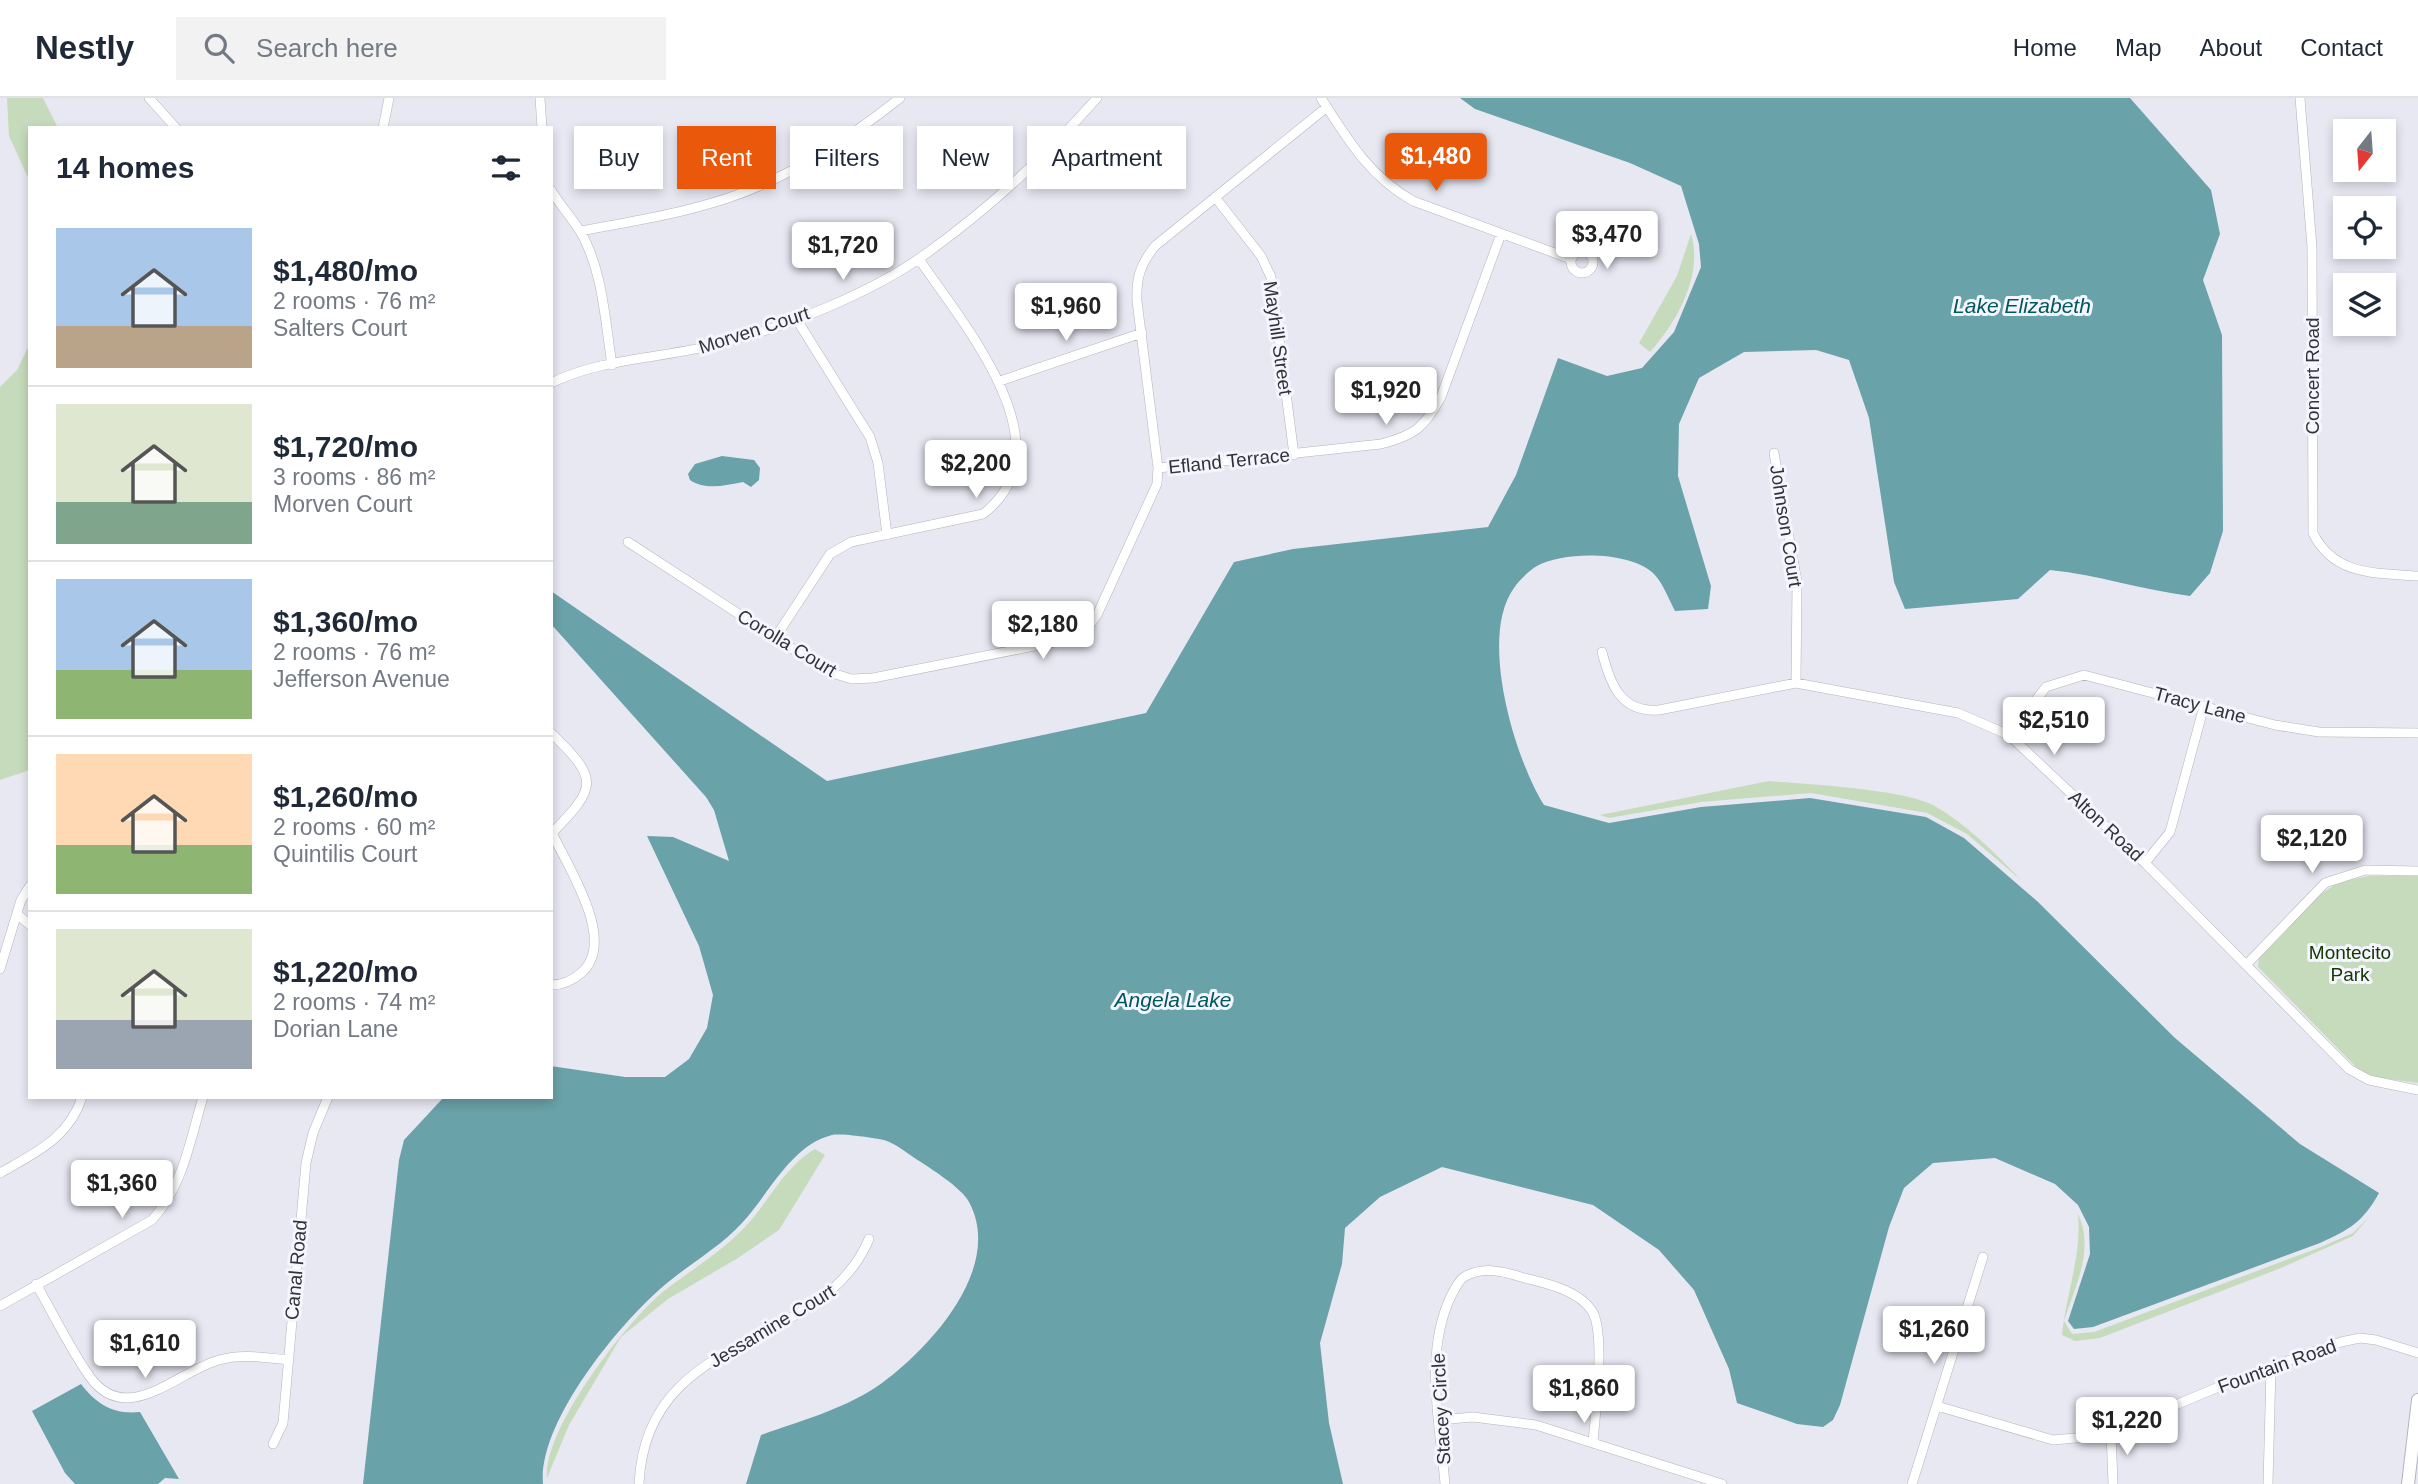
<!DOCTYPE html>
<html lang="en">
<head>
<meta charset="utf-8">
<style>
  body { margin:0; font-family:Arial,sans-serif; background:#f2f2f3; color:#1f2937; height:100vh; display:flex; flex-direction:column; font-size:26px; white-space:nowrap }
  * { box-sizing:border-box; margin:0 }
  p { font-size:23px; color:#747a83 }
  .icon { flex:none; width:38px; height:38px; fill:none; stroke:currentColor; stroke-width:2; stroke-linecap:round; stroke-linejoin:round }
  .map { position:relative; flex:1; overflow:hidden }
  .drawer { position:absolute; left:28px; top:28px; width:525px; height:973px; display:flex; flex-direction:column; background:#fff; border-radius:0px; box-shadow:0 4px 10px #0003 }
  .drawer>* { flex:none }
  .hud { position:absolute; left:574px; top:28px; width:665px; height:63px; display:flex; gap:14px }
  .needle { width:46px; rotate:197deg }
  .tools { position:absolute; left:2333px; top:21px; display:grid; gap:14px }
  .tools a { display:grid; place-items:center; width:63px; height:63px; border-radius:0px; background:#fff; box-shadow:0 4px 10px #0003; font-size:35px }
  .price { position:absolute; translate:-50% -60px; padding:0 16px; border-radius:7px; background:#fff; color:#222; font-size:23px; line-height:46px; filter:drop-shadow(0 2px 4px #0008) }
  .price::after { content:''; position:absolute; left:50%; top:42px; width:21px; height:16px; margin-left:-10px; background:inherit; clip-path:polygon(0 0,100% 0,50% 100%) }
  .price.selected { background:#ea580c; color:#fff }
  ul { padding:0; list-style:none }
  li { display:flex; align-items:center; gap:21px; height:175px; padding:0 28px }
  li+li { border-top:2px solid #e0e1e3 }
  li span { display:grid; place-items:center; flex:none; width:196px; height:140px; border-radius:0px; color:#555 }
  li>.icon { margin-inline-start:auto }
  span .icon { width:84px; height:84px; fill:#fffc; stroke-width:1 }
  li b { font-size:30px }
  h2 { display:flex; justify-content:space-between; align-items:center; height:84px; padding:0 28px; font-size:30px }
  .chip { padding:0 24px; border-radius:0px; background:#fff; box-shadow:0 4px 10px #0003; font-size:24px; line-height:63px }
  .chip.selected { background:#ea580c; color:#fff }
  header { display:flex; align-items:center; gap:42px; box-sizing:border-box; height:98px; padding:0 35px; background:#fff; border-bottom:2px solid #e0e1e3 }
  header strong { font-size:33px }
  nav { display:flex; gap:38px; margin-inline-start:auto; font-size:24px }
  .search { width:490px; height:63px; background:#f2f2f3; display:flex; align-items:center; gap:18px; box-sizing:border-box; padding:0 24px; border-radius:0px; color:#747a83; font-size:26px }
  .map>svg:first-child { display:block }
</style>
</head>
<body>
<header>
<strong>Nestly</strong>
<div class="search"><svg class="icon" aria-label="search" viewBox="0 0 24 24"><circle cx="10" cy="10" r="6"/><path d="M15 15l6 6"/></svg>Search here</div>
<nav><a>Home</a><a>Map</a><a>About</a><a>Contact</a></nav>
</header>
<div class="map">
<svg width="2418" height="1386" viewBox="0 0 2418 1386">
  <rect width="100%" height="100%" fill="#e8e8f3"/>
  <path fill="#c6dbbc" d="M7 0H43L58 30H30V84L9 38Z
    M1691 136C1704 177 1676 225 1650 254L1639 245 1677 178Z
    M30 245V672L0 682V289L17 272Z
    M1769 683C1807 686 1902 691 1933 707 1968 727 1994 754 2022 783L1967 736 1927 715 1811 695 1701 704 1609 720 1600 717Z
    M2369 778H2418V985L2375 979 2359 972 2258 869 2259 859 2321 796 2339 784Z
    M815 1051 825 1057 779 1132 738 1160 668 1201 621 1239 569 1327 547 1380C543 1331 626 1224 664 1193 691 1172 720 1155 744 1130 768 1105 784 1069 815 1051Z
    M2078 1116C2095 1151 2075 1189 2064 1223L2072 1236 2094 1234 2321 1149 2353 1135 2369 1119 2353 1138 2281 1170 2100 1240 2075 1243 2062 1237C2066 1196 2082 1157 2078 1116Z"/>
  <path fill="#69a2a8" d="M1460 0H2130L2211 92 2220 136 2203 182 2222 237 2223 433 2210 475 2190 498C2142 492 2099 477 2050 472L2018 501 1905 511 1894 484 1869 320 1849 262 1816 252 1744 254 1699 280 1679 326 1678 378 1711 488 1708 511 1675 513C1669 502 1663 485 1654 476 1631 453 1564 453 1537 468 1530 472 1518 483 1514 490 1478 539 1515 661 1544 707L1609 725 1701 709 1810 700 1926 719 1964 740 2037 803 2175 940 2300 1046 2379 1095C2363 1124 2349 1132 2320 1145L2093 1229 2074 1231 2068 1223 2090 1156 2089 1129 2078 1107 2055 1086 1995 1060 1933 1065 1904 1090 1889 1129 1840 1307 1833 1322 1823 1329 1797 1326 1737 1305 1729 1271 1694 1192 1659 1152 1593 1107 1442 1069 1380 1099 1345 1130 1342 1166 1320 1245 1329 1325 1343 1386H746L761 1337C800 1323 848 1310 882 1285 931 1249 1004 1169 969 1104 962 1090 930 1070 916 1061 907 1055 895 1045 884 1042 875 1040 840 1035 832 1037 791 1047 769 1096 742 1125 718 1151 687 1167 660 1191 616 1230 538 1325 543 1386H363L399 1062 404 1042 444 999H551V968L625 979H665L689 961 707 930 713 897 699 848 647 738 673 739 729 763 714 712 706 699 551 526V493L827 683 1146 615 1234 464 1293 451 1488 429 1516 377 1558 260 1607 278 1642 270 1674 234 1701 169 1699 146 1681 88 1630 65 1475 11Z
    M722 358 754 362 760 370 759 382 751 389 743 384C726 387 706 393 690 382L688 376 695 366Z
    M81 1286C96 1306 114 1317 140 1314L179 1381 165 1380 158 1386H75L65 1375 32 1313Z"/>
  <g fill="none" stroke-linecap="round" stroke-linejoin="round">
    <defs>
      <path id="street" d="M149 0 176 30
        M540 0 542 30
        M1321 0C1348 42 1369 78 1413 103L1571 161
        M2300 0 2312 149 2313 435C2334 478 2376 475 2418 478
        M383 30 389 0
        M551 92C560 107 571 119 580 133 603 172 605 223 612 267
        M1215 99 1261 158 1271 179 1294 357
        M580 133C630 124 680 116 728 100 791 79 848 41 900 0
        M1571 164a11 11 0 1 1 22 0a11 11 0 1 1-22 0Z
        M797 222 870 339 878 365 887 437
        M1000 283 1142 235
        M551 285C604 259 670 260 726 244 788 228 868 196 920 160 985 114 1045 59 1097 0
        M1774 355 1797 484 1796 585
        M1158 370 1381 346C1415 337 1424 330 1441 299L1501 136
        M628 444 828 574 852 581 873 580 1075 540 1086 532 1097 517 1157 386 1158 370 1137 203C1136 180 1140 167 1155 148L1327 9
        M775 540 830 456 851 444 983 416C1071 349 961 224 919 161
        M1602 554C1610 585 1620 615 1659 612L1796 585 1958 615 2009 637 2145 765 2349 971 2369 982 2418 992
        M551 635C600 682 597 689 551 736
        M2009 637 2046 589 2084 577 2275 627 2319 634 2418 635
        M2145 765 2170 734 2204 608
        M17 816 30 827
        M2246 867 2325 785 2365 772 2418 773
        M0 871 21 802 30 788
        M551 887C562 887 573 882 581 875 618 844 568 769 552 735
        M0 1075C35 1055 69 1040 82 999
        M36 1186C54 1217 70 1251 90 1279 127 1330 178 1273 219 1262 242 1255 266 1260 289 1262
        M0 1208 152 1122C183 1088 190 1043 203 999
        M1937 1308 2053 1342 2087 1339 2111 1334 2240 1280 2341 1244 2360 1240 2376 1242 2418 1255
        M1439 1322 1473 1319 1536 1327 1722 1386
        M2111 1334 2113 1386
        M273 1346 283 1325 306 1065 313 1035 328 999
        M639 1386C646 1230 822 1254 869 1141
        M1445 1386C1440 1325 1423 1254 1452 1196 1455 1191 1459 1182 1464 1179 1482 1168 1502 1173 1521 1179 1543 1185 1578 1191 1592 1213 1606 1235 1595 1316 1593 1345
        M1912 1386 1983 1159
        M2268 1386 2271 1269"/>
      <path id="secondary" d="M2408 1386 2418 1302"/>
    </defs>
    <use href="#street" stroke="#b3b3be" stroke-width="10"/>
    <use href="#secondary" stroke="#b3b3be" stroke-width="14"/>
    <use href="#street" stroke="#fff" stroke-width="9"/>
    <use href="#secondary" stroke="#fff" stroke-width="12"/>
  </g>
  <g text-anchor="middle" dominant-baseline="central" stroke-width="6" stroke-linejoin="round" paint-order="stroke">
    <g font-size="19" fill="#323237" stroke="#f5f5ff">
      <text transform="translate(754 232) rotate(-18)">Morven Court</text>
      <text transform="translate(1278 240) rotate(82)">Mayhill Street</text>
      <text transform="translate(2312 278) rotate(-90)">Concert Road</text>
      <text transform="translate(1229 363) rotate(-6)">Efland Terrace</text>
      <text transform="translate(1786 428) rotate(81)">Johnson Court</text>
      <text transform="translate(787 545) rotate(31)">Corolla Court</text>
      <text transform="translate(2200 607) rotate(15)">Tracy Lane</text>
      <text transform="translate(2106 728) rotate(43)">Alton Road</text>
      <text transform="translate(296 1172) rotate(-85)">Canal Road</text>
      <text transform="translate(772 1228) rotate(-31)">Jessamine Court</text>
      <text transform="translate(2277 1268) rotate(-20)">Fountain Road</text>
      <text transform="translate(1441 1311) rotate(-93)">Stacey Circle</text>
    </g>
    <g font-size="19" fill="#163600" stroke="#f5f5ff">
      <text x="2350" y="854">Montecito<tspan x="2350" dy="22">Park</tspan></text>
    </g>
    <g font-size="21" font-style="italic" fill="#00585f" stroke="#f5f5ff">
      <text x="2022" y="207">Lake Elizabeth</text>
      <text x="1173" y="901">Angela Lake</text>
    </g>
  </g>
</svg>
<div class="tools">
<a><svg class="needle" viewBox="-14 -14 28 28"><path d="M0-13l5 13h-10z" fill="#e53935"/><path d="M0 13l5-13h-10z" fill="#747a83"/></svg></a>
<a><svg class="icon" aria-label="locate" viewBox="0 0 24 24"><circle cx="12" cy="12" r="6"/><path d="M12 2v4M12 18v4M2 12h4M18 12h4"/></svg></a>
<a><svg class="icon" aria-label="layers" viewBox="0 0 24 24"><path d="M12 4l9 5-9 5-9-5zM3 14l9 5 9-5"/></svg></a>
</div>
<b class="price selected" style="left:1436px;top:95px">$1,480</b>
<b class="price" style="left:1607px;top:173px">$3,470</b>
<b class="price" style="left:843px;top:184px">$1,720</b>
<b class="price" style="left:1066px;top:245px">$1,960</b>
<b class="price" style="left:1386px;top:329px">$1,920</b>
<b class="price" style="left:976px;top:402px">$2,200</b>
<b class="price" style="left:1043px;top:563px">$2,180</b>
<b class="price" style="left:2054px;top:659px">$2,510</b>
<b class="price" style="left:2312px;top:777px">$2,120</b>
<b class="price" style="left:122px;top:1122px">$1,360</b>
<b class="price" style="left:1934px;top:1268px">$1,260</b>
<b class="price" style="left:145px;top:1282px">$1,610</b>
<b class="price" style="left:1584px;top:1327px">$1,860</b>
<b class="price" style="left:2127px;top:1359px">$1,220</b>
<div class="hud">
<a class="chip">Buy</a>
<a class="chip selected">Rent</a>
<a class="chip">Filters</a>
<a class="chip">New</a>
<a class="chip">Apartment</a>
</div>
<section class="drawer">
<h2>14 homes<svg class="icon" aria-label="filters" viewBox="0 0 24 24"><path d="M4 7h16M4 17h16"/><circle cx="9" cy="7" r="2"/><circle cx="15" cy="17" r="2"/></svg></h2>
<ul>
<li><span style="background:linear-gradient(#a9c7e8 70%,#b9a48a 0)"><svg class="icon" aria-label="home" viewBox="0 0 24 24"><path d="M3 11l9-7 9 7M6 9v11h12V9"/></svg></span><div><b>$1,480/mo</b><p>2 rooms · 76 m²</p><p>Salters Court</p></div></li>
<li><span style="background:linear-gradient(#dfe7d0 70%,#7fa58c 0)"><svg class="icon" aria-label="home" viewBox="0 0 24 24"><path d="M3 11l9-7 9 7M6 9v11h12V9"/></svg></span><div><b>$1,720/mo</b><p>3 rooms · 86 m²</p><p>Morven Court</p></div></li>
<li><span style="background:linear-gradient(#a9c7e8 65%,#8fb573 0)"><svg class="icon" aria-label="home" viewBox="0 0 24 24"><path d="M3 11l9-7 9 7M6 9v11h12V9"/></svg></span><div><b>$1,360/mo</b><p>2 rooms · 76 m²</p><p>Jefferson Avenue</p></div></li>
<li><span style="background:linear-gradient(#ffd9b3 65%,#8fb573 0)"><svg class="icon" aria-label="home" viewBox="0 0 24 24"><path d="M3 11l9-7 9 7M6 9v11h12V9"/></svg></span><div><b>$1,260/mo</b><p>2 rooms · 60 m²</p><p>Quintilis Court</p></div></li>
<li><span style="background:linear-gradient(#dfe7d0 65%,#9aa5b1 0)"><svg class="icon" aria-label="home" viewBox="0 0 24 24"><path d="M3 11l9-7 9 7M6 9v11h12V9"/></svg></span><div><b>$1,220/mo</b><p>2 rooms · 74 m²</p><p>Dorian Lane</p></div></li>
</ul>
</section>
</div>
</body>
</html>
